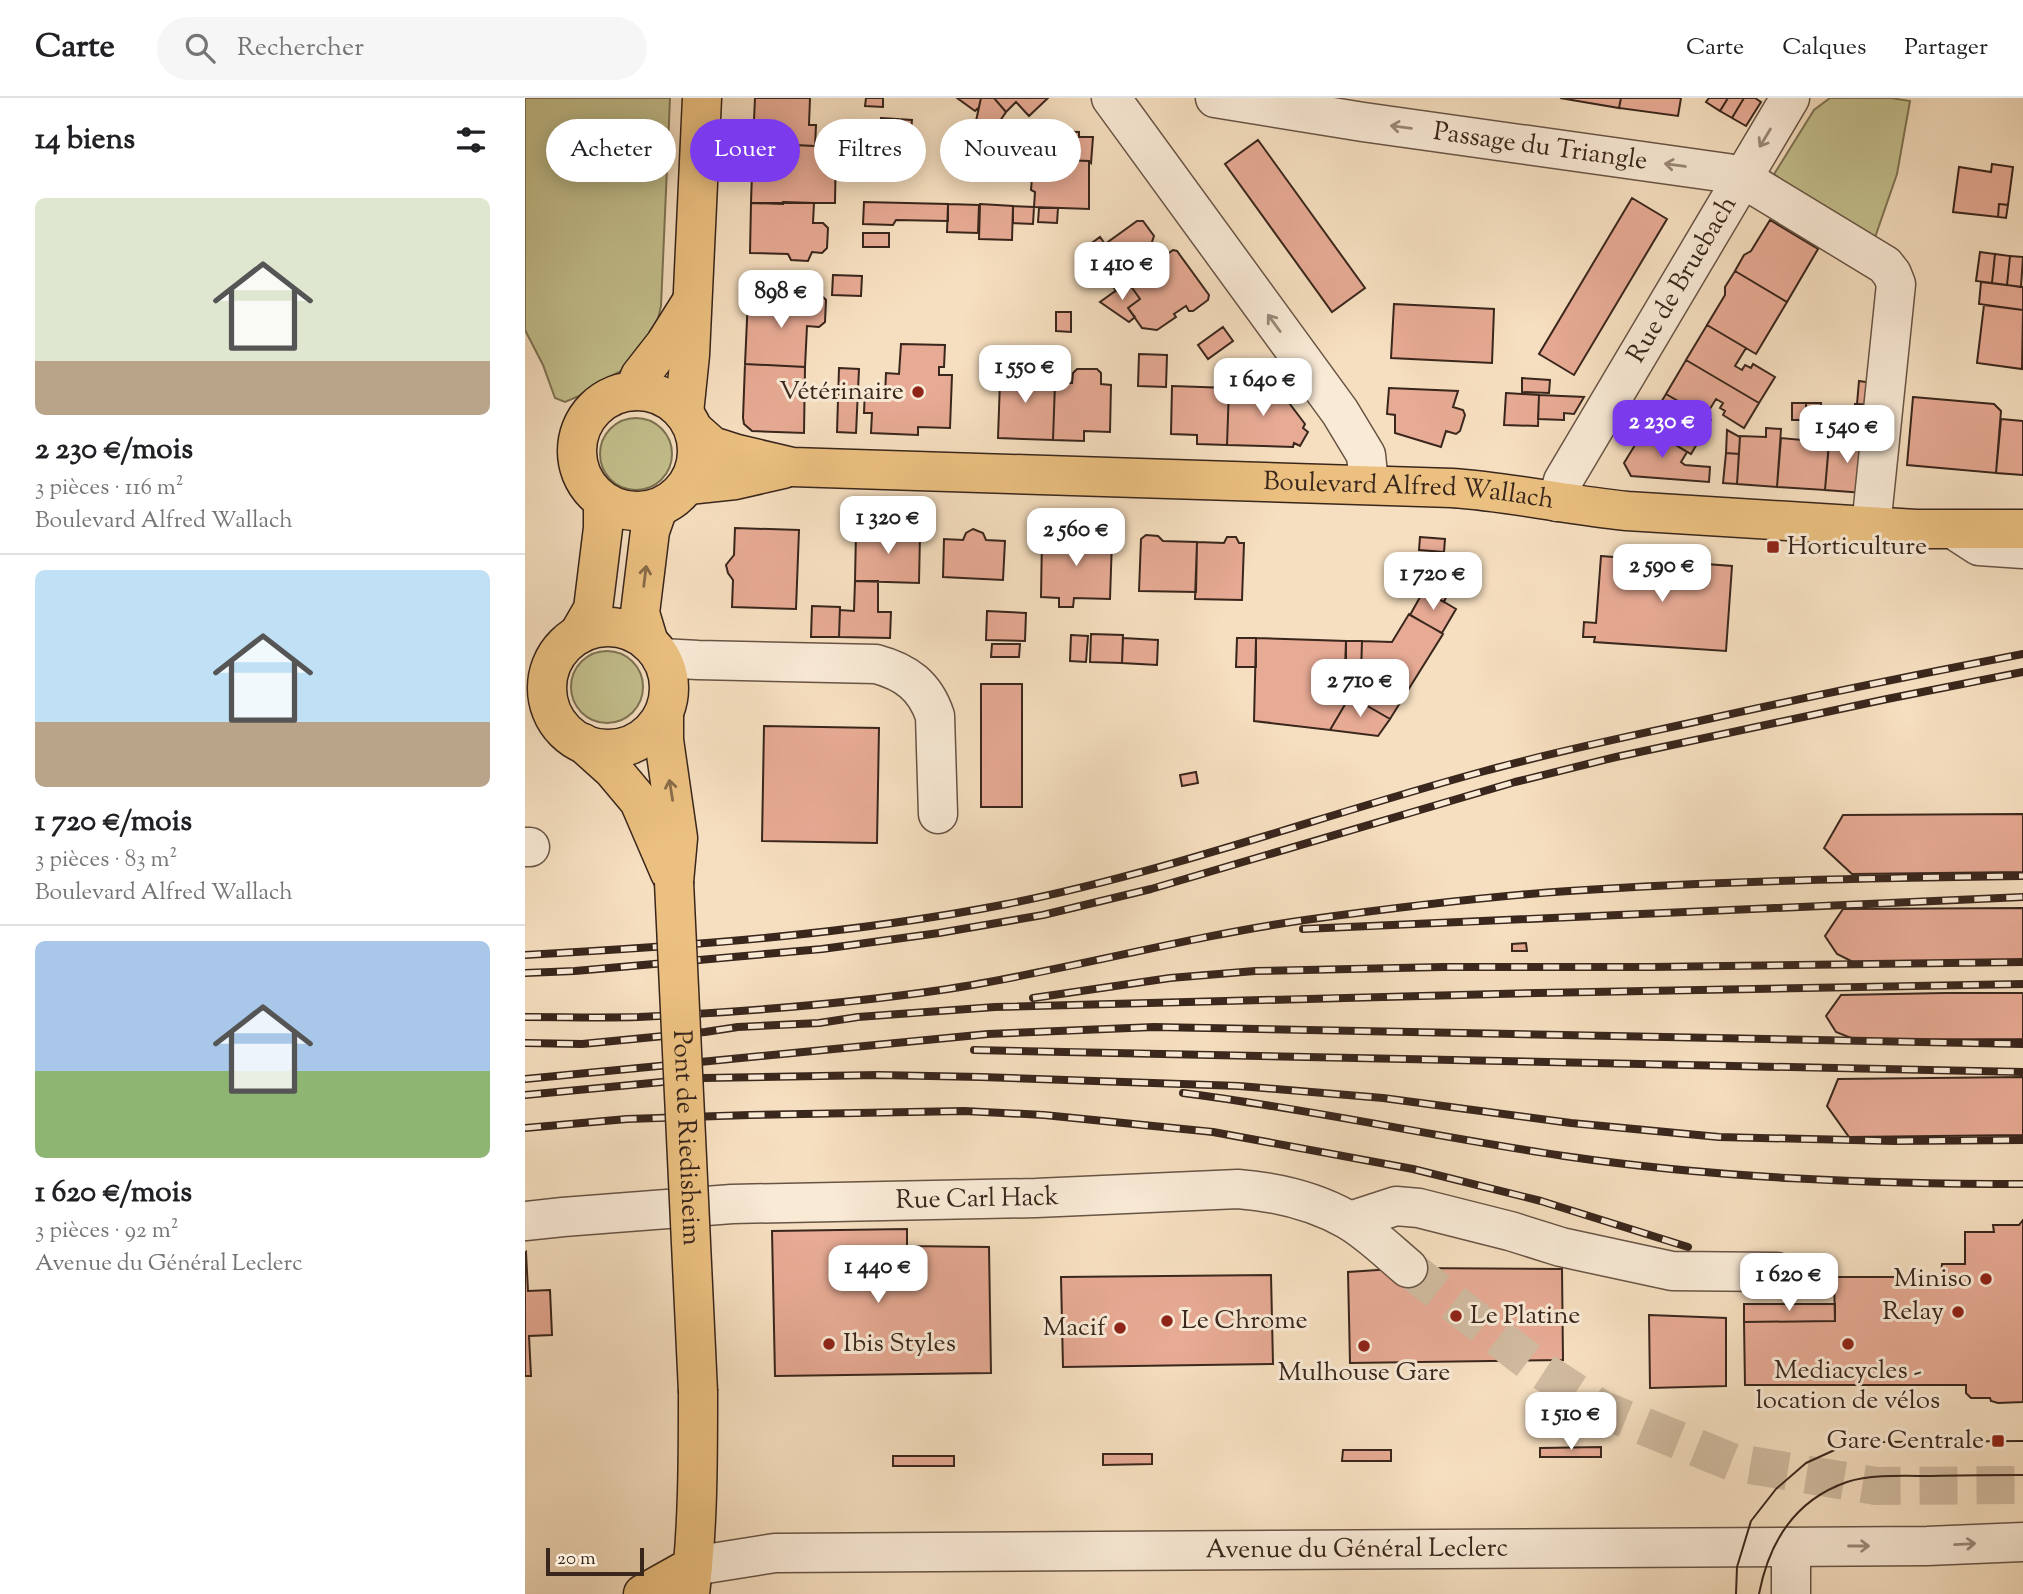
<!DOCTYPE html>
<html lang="fr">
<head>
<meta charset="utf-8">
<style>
  body { margin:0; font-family:"Sorts Mill Goudy",serif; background:#f6f6f6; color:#202124; height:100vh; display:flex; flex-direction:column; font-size:26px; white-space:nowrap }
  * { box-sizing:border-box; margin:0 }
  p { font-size:23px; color:#757577 }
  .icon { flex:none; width:38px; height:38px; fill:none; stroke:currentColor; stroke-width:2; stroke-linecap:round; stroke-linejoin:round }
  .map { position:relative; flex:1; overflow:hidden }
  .drawer { display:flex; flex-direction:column; background:#fff; width:525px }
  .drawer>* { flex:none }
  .guide { position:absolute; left:21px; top:21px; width:665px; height:63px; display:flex; gap:14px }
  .scale { position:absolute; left:21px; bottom:18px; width:98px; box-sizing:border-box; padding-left:7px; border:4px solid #39261c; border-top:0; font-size:19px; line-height:24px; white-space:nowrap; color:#39261c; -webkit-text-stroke:5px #f9ead6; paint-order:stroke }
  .price { position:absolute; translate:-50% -60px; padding:0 16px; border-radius:14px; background:#fff; color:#222; font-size:23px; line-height:46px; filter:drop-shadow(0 2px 4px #0008) }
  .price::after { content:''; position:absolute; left:50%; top:42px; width:21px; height:16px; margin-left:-10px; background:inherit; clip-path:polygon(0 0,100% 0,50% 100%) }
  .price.selected { background:#7c3aed; color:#fff }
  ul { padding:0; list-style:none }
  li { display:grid; align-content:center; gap:14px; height:371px; padding:0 35px }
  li+li { border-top:2px solid #e0e0e0 }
  li span { display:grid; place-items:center; height:217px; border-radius:10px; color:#555 }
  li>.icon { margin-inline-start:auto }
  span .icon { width:126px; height:126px; fill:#fffc; stroke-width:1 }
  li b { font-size:30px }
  h2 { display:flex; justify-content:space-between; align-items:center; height:84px; padding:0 35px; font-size:30px }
  .chip { padding:0 24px; border-radius:32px; background:#fff; box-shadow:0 4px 18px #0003; font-size:24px; line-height:63px }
  .chip.selected { background:#7c3aed; color:#fff }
  header { display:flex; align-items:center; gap:42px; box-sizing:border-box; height:98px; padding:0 35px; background:#fff; border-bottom:2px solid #e0e0e0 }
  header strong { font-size:33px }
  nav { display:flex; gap:38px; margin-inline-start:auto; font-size:24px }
  .search { width:490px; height:63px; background:#f6f6f6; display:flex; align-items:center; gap:18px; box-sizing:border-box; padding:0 24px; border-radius:38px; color:#757577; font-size:26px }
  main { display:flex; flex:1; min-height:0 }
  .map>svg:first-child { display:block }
</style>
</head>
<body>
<header>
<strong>Carte</strong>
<div class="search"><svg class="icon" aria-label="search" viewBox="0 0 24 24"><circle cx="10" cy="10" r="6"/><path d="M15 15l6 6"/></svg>Rechercher</div>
<nav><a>Carte</a><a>Calques</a><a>Partager</a></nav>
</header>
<main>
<section class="drawer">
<h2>14 biens<svg class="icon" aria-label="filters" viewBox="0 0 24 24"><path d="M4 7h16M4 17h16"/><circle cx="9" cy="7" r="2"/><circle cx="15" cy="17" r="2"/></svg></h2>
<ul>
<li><span style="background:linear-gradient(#dfe7d0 75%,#b9a48a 0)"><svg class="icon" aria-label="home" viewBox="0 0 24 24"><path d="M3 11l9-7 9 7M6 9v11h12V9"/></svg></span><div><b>2 230 €/mois</b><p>3 pièces · 116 m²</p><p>Boulevard Alfred Wallach</p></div></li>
<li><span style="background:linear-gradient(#bfe0f5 70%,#b9a48a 0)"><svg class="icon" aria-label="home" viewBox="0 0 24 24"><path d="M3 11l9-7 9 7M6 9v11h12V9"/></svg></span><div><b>1 720 €/mois</b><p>3 pièces · 83 m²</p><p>Boulevard Alfred Wallach</p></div></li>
<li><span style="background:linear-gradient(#a9c7e8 60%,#8fb573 0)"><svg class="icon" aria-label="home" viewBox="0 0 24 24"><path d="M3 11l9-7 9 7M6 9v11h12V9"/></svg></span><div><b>1 620 €/mois</b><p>3 pièces · 92 m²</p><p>Avenue du Général Leclerc</p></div></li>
</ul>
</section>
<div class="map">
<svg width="1498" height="1496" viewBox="0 0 1498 1496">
  <rect width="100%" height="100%" fill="#f6dfc0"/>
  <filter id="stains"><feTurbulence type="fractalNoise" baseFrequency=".00286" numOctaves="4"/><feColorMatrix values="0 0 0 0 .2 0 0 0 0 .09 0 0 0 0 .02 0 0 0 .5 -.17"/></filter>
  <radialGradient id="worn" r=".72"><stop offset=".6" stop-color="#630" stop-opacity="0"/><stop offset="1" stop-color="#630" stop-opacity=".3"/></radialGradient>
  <path fill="#c3c08d" stroke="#7e7354" stroke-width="2" d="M0 0H145L136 208 130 233 98 272 72 285 54 298 40 304 30 300 18 267 0 232Z
    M1305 0H1366L1385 3 1372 76 1347 148 1243 86 1289 12Z
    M75 356a36 36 0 1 1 72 0a36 36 0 1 1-72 0Z
    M46 589a36 36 0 1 1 72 0a36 36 0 1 1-72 0Z"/>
  <path fill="#e7aa94" stroke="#39261c" stroke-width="2" d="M230 0H285L284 27H291L290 48 228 45Z
    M341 0H358V9L340 8Z
    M432 0H456L453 13 452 11 450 13Z
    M456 0H469L481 14 475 23V27L451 23Z
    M469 0H523L504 18 491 4 481 14Z
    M1035 0H1096L1094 10Z
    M1096 0H1156L1153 18 1094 10Z
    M1184 0H1203L1195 13 1181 4Z
    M1203 0H1219L1207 20 1195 13Z
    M1219 0H1230L1236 4 1221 28 1207 20Z
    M356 20 387 22 384 53 354 51Z
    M451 23 477 27 472 60 446 56Z
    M498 32 554 34V39H568L566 65 564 63 497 61Z
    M733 42 840 190 807 214 700 66Z
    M228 45 311 49 310 105H226Z
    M512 61 564 63V111L509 109 510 94 506 92 507 80 511 79Z
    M1467 66 1488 69 1483 107 1474 106 1473 119 1428 114 1434 69 1466 74Z
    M1107 100 1142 121 1049 277 1014 256Z
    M258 104 289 105 288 125H298L303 130 302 150 297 155 287 154 283 163 266 162 263 156 225 155 226 105 258 106Z
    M339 104 423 106V123L371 122 368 127 338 126Z
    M423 106 454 107 453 135 422 134Z
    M455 106 488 108 487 142 454 141Z
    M1474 106 1483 107 1481 120 1473 119Z
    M488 108 509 109 508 126 488 125Z
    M514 110H533L532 125 513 124Z
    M1245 122 1293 151 1262 204 1210 173 1219 157 1226 153Z
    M612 123H618L629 138 627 144 638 159 591 193 580 177 574 182 564 167 569 163 560 150 575 139 580 146Z
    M338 135H364V149H338Z
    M648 152 652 153 684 197 683 202 668 213H664L661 208 649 216 651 219 632 232 617 230 603 210 615 201 603 184Z
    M1455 154 1470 156 1467 185 1451 183Z
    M1470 156 1485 158 1482 187 1467 185Z
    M1485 158 1498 159 1496 189 1482 187Z
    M1210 173 1262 204 1231 256 1182 227 1200 197V189Z
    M308 177 337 178 336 198 307 197Z
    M603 184 615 201 603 210 610 219 604 224 575 204Z
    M1456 184 1498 189V212L1454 206Z
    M288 197H296L301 202 300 224 294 229 282 228 280 269 220 266 223 200 283 202Z
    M869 206 969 211 967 265 866 260Z
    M1459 207 1498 212 1497 271 1452 265Z
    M531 214H546V234L531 233Z
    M1182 227 1221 250 1210 268 1217 272 1220 267 1226 270 1228 266 1250 279 1234 305 1161 262Z
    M698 229 708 243 683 261 673 247Z
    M376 246 420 247 419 269H414V277H427L425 330 393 329V337L346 335 347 315H339L340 290 356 291V298H360L361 275 374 276Z
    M614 256 642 257 641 289 613 288Z
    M486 262 500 263 503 266V276L508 284 530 285 528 342 473 340 475 283 482 274V266Z
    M1161 262 1234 305 1219 330 1198 317 1200 313 1195 310 1198 305 1191 301 1180 319 1141 296Z
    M220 266 280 269 279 335 227 333 219 326 218 320Z
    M314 270 334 271 331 335 312 334Z
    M552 271H572L576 275V286L586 287 585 334 559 333V343L528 342 530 285H547L548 275Z
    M736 279 746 281 780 326 778 330 783 334 775 348 769 345 768 349 702 347 704 290 706 289 705 293 725 294 726 287Z
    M997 280 1025 282 1024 295 997 294Z
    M1334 283 1348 285 1346 307 1332 306Z
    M647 288 704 290 702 347 672 346V337L646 336Z
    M864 290 933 293 928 309 938 312 940 317 935 333 931 336 921 333 916 349 870 335V317L862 316Z
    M981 295 1014 297 1013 328 979 327Z
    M1141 296 1186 322 1166 356 1121 329Z
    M1014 297 1059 299 1049 316 1039 315V322L1013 321Z
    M1388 299 1469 306 1476 313 1471 375 1382 367Z
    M1267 305H1281V322H1267Z
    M1281 305H1296L1295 323 1281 322Z
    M1330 306 1346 307 1345 324 1329 323Z
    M1476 321 1498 323V377L1471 375Z
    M1121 329 1162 354 1156 364 1160 367 1185 369 1184 384 1106 378 1099 365Z
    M1241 330 1256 331 1252 389 1212 386 1215 338 1241 339Z
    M1202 332 1215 339 1214 356 1201 355Z
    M1289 333 1305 334 1300 392 1252 389 1256 340 1288 343Z
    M1327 336 1343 337 1339 395 1300 392 1304 344 1326 345Z
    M1201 355 1214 356 1212 386 1198 385Z
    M364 426 371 429 375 435 395 436 394 485 330 483 331 434 352 435 356 429Z
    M210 430 274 432 271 511 207 509 208 482 203 475 201 467 209 457Z
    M448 431 458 435 461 442 480 443 478 482 418 479 419 441 438 442 441 435Z
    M550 433 559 434 564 441 587 442 585 501 549 500 548 509H534V500L516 499 517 440H540Z
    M621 437 633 438 638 443 672 444 671 494 614 493 616 441Z
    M702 439H711L714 445H719L717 502 670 501 672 444 699 445Z
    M895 439 920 441 919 454 894 452Z
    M1076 458 1207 468 1201 553 1069 544 1070 539H1058L1059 524 1071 525Z
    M330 483H353V514H366L365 540 314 539 315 512 329 513Z
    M899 492 931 511 917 535 885 517Z
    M915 493 922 497 919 504 912 500Z
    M287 508 315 509 314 539H286Z
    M462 513 501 515 500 543 461 542Z
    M884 516 918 536 865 621 825 598 819 597 820 583 833 584 836 578 837 543 867 544Z
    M566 536 598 537 597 565 565 564Z
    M546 537 563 538 561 564 545 563Z
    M598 540 633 542 632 567 597 565Z
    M712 540H731V569H711Z
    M731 540 821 543 819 597 825 598 805 632 729 623Z
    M821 543H837L836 575 821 574Z
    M467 546H495L494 559H466Z
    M821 574 836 575V578L833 584 820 583Z
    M456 586H497V709H456Z
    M825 598 865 621 853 638 805 632Z
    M239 628 354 630 352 745 237 743Z
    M671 674 673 685 657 688 655 677Z
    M1498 716V774L1327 776 1299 750 1318 717Z
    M1498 810V862L1328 864 1312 856 1300 838 1318 811Z
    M1001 845 1002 853H987V846Z
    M1420 895H1498V941L1331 942 1311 934 1301 918 1316 897Z
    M1498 979V1037L1324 1039 1302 1008 1313 981Z
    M1498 1122V1304L1473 1305 1466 1303 1465 1300H1446L1441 1295V1287H1220L1219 1224 1310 1223 1309 1179H1416L1417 1166H1440V1134H1469L1468 1127H1494Z
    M382 1131V1148L464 1149 466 1275 250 1278 247 1133Z
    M1 1154 3 1193 25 1192 27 1237 4 1238 6 1278H0V1155Z
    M883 1170 1037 1171 1038 1262 825 1265 823 1174Z
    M746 1177 748 1266 538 1269 536 1179Z
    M1219 1206H1310V1223L1219 1224Z
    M1124 1217 1201 1220V1288L1125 1290Z
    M1076 1349V1359H1015V1350Z
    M818 1352H866V1363H817Z
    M578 1356H627V1366L578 1367Z
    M368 1358H429V1368H368Z"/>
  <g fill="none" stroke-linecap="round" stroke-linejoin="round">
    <path stroke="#d0ba9f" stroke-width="38" stroke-dasharray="38 19" stroke-linecap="butt" d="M883 1170 1010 1268 1076 1311 1207 1364 1351 1388 1498 1387"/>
    <defs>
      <g id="minor">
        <path d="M586 0 815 314 841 357 844 386"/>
        <path id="s1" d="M690 0 838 24 1202 75 1217 80 1360 167 1367 176 1371 186 1346 429"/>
        <path id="s2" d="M1032 404 1038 383 1265 0"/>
        <path d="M1434 435 1454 448 1498 451"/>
        <path d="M136 560 173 562 351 566C381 574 400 588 410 618L413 716"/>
        <path d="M0 749H5"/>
        <path id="s3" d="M0 1123 38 1119 207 1106 511 1100 713 1091C752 1094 788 1102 823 1122 845 1135 864 1154 883 1170"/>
        <path d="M825 1123 871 1108 894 1110 985 1133 1036 1149 1147 1173 1252 1174"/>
        <path id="s4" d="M168 1468 250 1455 1402 1448 1498 1444"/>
        <path d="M1266 1496V1449"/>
      </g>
      <g id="major">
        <circle cx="112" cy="353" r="60"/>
        <path d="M109 293 115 278 140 246 167 203"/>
        <path d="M159 315 165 257 177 0"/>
        <path id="s5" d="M169 332 187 348 212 356 267 369 927 390C986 394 1043 407 1102 413L1391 431H1498"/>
        <path d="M163 387 210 382 258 371"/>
        <circle cx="83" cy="590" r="61"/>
        <path d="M53 537 68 511 78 430V404"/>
        <path d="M124 545 115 515 125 433 133 410"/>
        <path d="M139 615V642L153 740 149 784"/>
        <path d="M58 645 88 672 114 703 145 775"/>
        <path d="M118 1496 168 1468"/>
        <path d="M165 1496C173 1429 173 1362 173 1294"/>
      </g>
    </defs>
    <use href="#minor" stroke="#685445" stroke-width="41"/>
    <use href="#major" stroke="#39261c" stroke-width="41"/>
    <use href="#minor" stroke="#f9ead6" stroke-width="38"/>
    <use href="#major" stroke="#ebc080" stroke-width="38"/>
    <path stroke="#39261c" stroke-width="2" d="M1211 1496 1212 1469 1226 1423 1251 1391 1281 1365 1314 1350 1351 1344 1498 1343
      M1234 1496C1244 1444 1270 1402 1322 1384 1347 1376 1381 1378 1407 1378 1437 1377 1468 1377 1498 1377"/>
    <defs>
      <path id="rail" d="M778 831 1498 799
        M0 857C161 848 323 837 482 806 643 774 798 717 956 674 1028 654 1101 639 1174 623 1282 599 1390 577 1498 556
        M0 875 50 873 297 851 414 835 518 817 626 791 990 684 1091 659 1362 601 1498 574
        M508 900 645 880 730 873 918 869H1127L1498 864
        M0 919C38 919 76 920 114 919 217 914 321 906 423 891 543 872 660 839 780 822 868 810 955 799 1044 793 1195 783 1346 780 1498 778
        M0 945 57 946 180 934 213 929 294 925 333 919 470 909 1012 895 1498 886
        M449 952 1498 974
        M0 981 463 936 629 929 1498 946
        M658 995C785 1011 911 1039 1039 1058 1191 1080 1344 1086 1498 1086
        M0 997 179 980 353 977 456 979 714 988 858 1000 1046 1025 1194 1039 1369 1043 1498 1042
        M0 1030 102 1021 225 1017 439 1013 519 1017 688 1034 888 1071 1016 1103 1163 1149"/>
    </defs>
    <use href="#rail" stroke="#39261c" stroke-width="8"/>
    <use href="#rail" stroke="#f9ead6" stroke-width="5" stroke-dasharray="16" stroke-linecap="butt"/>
    <defs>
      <g id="major-bridge">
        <path id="s6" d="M149 784 173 1294"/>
      </g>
    </defs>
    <use href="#major-bridge" stroke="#39261c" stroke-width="41" stroke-linecap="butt"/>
    <use href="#major-bridge" stroke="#ebc080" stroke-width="38"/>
  </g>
  <defs><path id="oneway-shaft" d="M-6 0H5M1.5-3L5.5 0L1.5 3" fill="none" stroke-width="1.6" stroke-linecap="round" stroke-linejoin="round" transform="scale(1.75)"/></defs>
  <g stroke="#998879">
    <use href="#oneway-shaft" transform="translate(876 29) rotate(-172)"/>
    <use href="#oneway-shaft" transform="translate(1240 40) rotate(121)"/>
    <use href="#oneway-shaft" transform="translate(1150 67) rotate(-172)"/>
    <use href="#oneway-shaft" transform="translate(749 225) rotate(-126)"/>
    <use href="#oneway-shaft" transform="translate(1440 1446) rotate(-3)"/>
    <use href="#oneway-shaft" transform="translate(1334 1448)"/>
  </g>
  <g stroke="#896b49">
    <use href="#oneway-shaft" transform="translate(120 478) rotate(-83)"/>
    <use href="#oneway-shaft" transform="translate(146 692) rotate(-99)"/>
  </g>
  <g fill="#8f2418" stroke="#f9ead6" stroke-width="2.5">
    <circle cx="393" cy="294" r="7"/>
    <rect x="1241" y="442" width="14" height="14" rx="3.5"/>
    <circle cx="1461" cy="1181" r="7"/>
    <circle cx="1433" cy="1214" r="7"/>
    <circle cx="931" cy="1218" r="7"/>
    <circle cx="642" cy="1223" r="7"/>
    <circle cx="595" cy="1230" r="7"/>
    <circle cx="304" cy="1246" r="7"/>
    <circle cx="1323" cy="1246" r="7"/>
    <circle cx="839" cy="1248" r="7"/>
    <rect x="1466" y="1336" width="14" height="14" rx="3.5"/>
  </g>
  <g text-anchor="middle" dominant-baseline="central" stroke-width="6" stroke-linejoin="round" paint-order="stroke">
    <g font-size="26" fill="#39261c" stroke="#f9ead6">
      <text stroke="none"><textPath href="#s1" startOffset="329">Passage du Triangle</textPath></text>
      <text stroke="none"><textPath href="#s2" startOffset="256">Rue de Bruebach</textPath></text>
      <text stroke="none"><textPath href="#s5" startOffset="724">Boulevard Alfred Wallach</textPath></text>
      <text stroke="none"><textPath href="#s6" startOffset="256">Pont de Riedisheim</textPath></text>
      <text stroke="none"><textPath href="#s3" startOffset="453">Rue Carl Hack</textPath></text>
      <text stroke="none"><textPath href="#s4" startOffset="665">Avenue du Général Leclerc</textPath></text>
    </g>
    <g font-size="26" fill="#39261c" stroke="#f9ead6" text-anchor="end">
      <text x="379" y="294">Vétérinaire</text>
      <text x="1262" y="449" text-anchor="start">Horticulture</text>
      <text x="1447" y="1181">Miniso</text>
      <text x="1419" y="1214">Relay</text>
      <text x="945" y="1218" text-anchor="start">Le Platine</text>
      <text x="656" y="1223" text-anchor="start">Le Chrome</text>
      <text x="581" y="1230">Macif</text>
      <text x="318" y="1246" text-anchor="start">Ibis Styles</text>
      <text x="1323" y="1273" text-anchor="middle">Mediacycles -<tspan x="1323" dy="30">location de vélos</tspan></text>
      <text x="839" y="1275" text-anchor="middle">Mulhouse Gare</text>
      <text x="1459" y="1343">Gare Centrale</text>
    </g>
  </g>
  <rect width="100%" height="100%" filter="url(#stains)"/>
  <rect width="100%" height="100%" fill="url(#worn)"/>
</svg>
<div class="scale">20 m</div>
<b class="price" style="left:597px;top:204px">1 410 €</b>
<b class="price" style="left:256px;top:232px">898 €</b>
<b class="price" style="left:500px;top:307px">1 550 €</b>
<b class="price" style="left:738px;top:320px">1 640 €</b>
<b class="price selected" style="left:1137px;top:362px">2 230 €</b>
<b class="price" style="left:1322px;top:367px">1 540 €</b>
<b class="price" style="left:363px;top:458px">1 320 €</b>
<b class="price" style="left:551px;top:470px">2 560 €</b>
<b class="price" style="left:1137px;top:506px">2 590 €</b>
<b class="price" style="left:908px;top:514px">1 720 €</b>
<b class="price" style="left:835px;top:621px">2 710 €</b>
<b class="price" style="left:353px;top:1207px">1 440 €</b>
<b class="price" style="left:1264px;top:1215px">1 620 €</b>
<b class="price" style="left:1046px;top:1354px">1 510 €</b>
<div class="guide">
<a class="chip">Acheter</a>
<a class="chip selected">Louer</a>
<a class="chip">Filtres</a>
<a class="chip">Nouveau</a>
</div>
</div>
</main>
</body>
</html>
